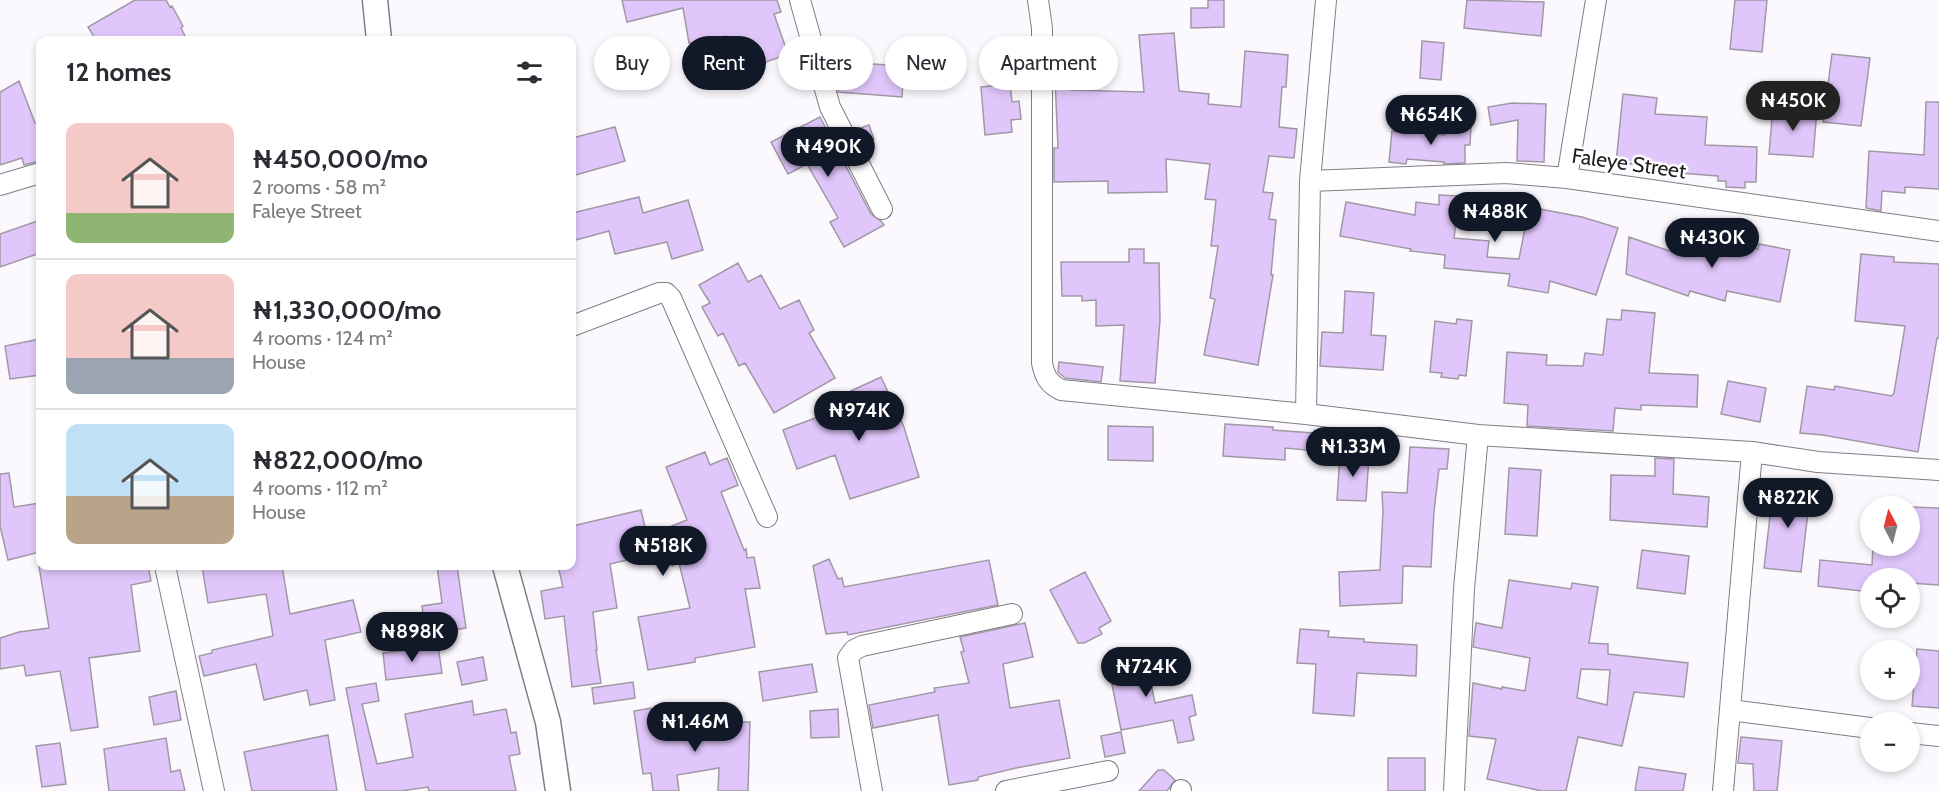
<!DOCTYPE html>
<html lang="en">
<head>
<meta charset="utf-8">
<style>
  body { margin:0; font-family:Cabin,sans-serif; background:#f2f2f3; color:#2b2b33; height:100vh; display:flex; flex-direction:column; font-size:22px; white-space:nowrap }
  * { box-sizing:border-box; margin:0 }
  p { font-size:20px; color:#7c7c81 }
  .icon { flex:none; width:33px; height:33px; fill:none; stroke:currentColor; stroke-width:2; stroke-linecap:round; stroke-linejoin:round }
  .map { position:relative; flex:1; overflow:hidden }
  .side { position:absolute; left:36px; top:36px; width:540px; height:534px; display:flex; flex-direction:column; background:#fff; border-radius:12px; box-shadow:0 3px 9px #0003 }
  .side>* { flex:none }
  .banner { position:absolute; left:594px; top:36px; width:570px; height:54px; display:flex; gap:12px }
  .needle { width:39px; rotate:353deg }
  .controls { position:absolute; left:1860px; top:496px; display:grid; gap:12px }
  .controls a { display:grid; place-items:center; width:60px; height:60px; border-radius:50%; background:#fff; box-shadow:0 3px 9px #0003; font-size:30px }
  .price { position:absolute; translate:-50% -51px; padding:0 14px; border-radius:21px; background:#111827; color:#fff; font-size:20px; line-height:39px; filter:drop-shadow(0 2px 3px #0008) }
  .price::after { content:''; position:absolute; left:50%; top:36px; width:18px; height:14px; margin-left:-9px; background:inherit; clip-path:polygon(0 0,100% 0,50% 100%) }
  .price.active { background:#222; color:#fff }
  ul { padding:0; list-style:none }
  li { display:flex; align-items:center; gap:18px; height:150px; padding:0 30px }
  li+li { border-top:2px solid #e1e1e2 }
  li span { display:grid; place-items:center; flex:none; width:168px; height:120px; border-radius:12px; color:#555 }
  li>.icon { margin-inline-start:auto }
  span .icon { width:72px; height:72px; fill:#fffc; stroke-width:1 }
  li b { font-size:26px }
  h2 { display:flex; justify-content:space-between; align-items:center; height:72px; padding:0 30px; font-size:26px }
  .chip { padding:0 21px; border-radius:27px; background:#fff; box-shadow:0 3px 9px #0003; font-size:21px; line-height:54px }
  .chip.active { background:#111827; color:#fff }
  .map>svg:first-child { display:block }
</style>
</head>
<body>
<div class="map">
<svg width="1939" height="791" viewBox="0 0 1939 791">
  <rect width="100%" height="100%" fill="#fcf9fe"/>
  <path fill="#e1c6fb" stroke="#9f99a4" stroke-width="1.5" fill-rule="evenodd" d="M135 0H166L170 7 172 6 183 26 181 28 187 40H96L88 27Z
    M622 0H777L781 12 774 14 788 54 739 72 726 36 689 43 683 8 627 22Z
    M1208 0H1224V27L1191 28V8H1208Z
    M1467 0 1544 2 1541 36 1464 28Z
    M1735 0H1767L1762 52 1730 49Z
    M1174 33 1179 91 1209 94 1208 104 1241 107 1245 51 1288 55 1286 87H1282L1279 127 1297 129 1294 158 1269 156 1263 192 1273 193 1269 219 1276 220 1271 275H1273L1258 365 1204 355 1215 299 1210 298 1218 246H1211L1216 200 1205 199 1210 164 1166 159 1167 192 1108 193V181L1054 182V148H1058L1054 56H1070L1071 90 1144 92 1139 35Z
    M1422 41 1444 43 1441 80 1420 78Z
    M1832 54 1870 58 1861 126 1823 122Z
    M840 62 904 66 902 97 838 92Z
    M19 81 35 123 40 121V161L24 165 22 158 0 165V92Z
    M1010 84 1012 102 1019 101 1021 119 1011 120 1012 132 985 135 981 87Z
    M1623 94 1657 98 1655 114 1707 117 1705 145 1757 147 1756 182H1745V188L1726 187V181H1718V176L1679 173 1680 167 1616 163Z
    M1926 102H1939V189L1905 187V193L1882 191 1881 211 1866 208 1869 151 1924 155Z
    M1512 103 1546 104 1544 162 1517 161 1518 120 1491 125 1488 107Z
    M1773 107 1817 110 1813 157 1769 154Z
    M820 117 871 214 881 221 884 225 844 247 830 222 838 218 807 164 788 174 771 142Z
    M1445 124 1471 125 1470 145H1465V163L1444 164V162L1407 159 1406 164 1389 162 1392 131 1445 135Z
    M869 125 874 139 862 143 855 130Z
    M615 127 625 161 572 176V138Z
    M1439 195 1459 196 1454 238 1489 241 1487 257 1519 259 1529 207 1582 217 1618 228 1596 295 1550 281 1548 293 1508 286 1510 274 1444 268 1445 255 1410 251 1411 249 1340 236 1346 202 1415 215 1416 202 1439 205Z
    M639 197 643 213 688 200 703 250 672 259 667 242 615 254 609 231 572 241V213Z
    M40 220V253L0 267V234Z
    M1711 235 1758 249 1759 244 1790 250 1780 302 1727 291 1725 301 1690 291 1688 296 1626 274 1629 237 1684 256 1689 241 1708 248Z
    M1129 249H1144V263H1159L1160 320 1155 383 1120 381 1124 325 1096 326V300L1082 301V296H1062L1061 262H1129Z
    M1861 254 1894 257V262L1939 264V338H1937L1918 452 1823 435 1800 433 1807 386 1834 390 1835 386 1892 396 1894 393 1905 326 1855 321Z
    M738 263 748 282 761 275 780 309 799 300 814 330 809 333 835 378 774 413 745 363 739 366 723 333 718 336 702 307 710 303 699 285Z
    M1345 291 1374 293 1371 335 1386 336 1383 370 1320 366 1322 332 1343 333Z
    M1622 310 1655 313 1649 373 1698 375 1697 407 1641 405V410L1615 408 1613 431 1527 426 1528 405 1504 403 1507 352 1547 355 1546 365 1583 366 1585 353 1603 355 1607 319 1621 320Z
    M1457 319 1472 321 1466 376 1459 375 1458 379 1441 377 1442 373 1430 372 1435 321 1456 324Z
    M40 339V375L10 379 5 346Z
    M1059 362 1103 367 1101 382 1065 378 1058 372Z
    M881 377 904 427 919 477 850 499 835 455 797 469 783 430 856 403 851 391Z
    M1728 381 1766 388 1760 422 1721 414Z
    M1225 424 1273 427V430L1341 435 1340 453 1285 448V460L1223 456Z
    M1108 426 1153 427V461L1108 460Z
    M1410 447 1449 449 1447 469H1439L1434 511 1431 567 1403 566 1402 603 1340 606 1339 572 1380 570 1383 511 1382 492 1407 493Z
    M705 452 710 465 727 458 738 485 721 492 744 550 746 549 747 558 754 557 760 588 745 589 755 647 695 658V662L648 670 638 617 690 608 679 563 672 566 666 551 610 564 617 608 593 612 597 650H596L601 683 572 687 564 616 545 619 541 591 563 587 558 566H572V526L641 510 647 536 687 520 666 467Z
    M1340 454 1369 456 1366 501 1337 500Z
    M1655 458 1674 459 1673 494 1709 497 1707 527 1610 520 1611 475 1655 476Z
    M1509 468 1541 470 1537 536 1505 534Z
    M9 473 14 507 40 503V552L8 560 0 526V474Z
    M1789 484 1811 486 1801 572 1764 568 1773 490 1788 491Z
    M1910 507 1939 508V585L1910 583V579H1870V592L1818 586 1820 560 1872 565 1873 546H1910Z
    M1642 550 1689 556 1685 594 1637 588Z
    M829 559 838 579 842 578 844 587 989 560 998 605 848 635 847 632 826 634 813 566Z
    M39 566H148L151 581 131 585 140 651 89 658 98 727 71 731 60 671 26 676 24 665 0 669V638L19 632 49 628Z
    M202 566H282L290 614 353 600 361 632 325 640 335 700 310 705 307 690 264 700 256 664 204 676 199 656 212 653V650L273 636 266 594 208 603Z
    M437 566H457L466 628 426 634 422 606 442 603Z
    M1085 572 1111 621 1099 628 1102 634 1084 643H1078L1050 590Z
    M1509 580 1571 589 1572 583 1598 587 1589 643 1608 644V654L1688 663 1684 697 1634 692 1622 746 1578 737 1566 791H1542L1487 779 1496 739 1469 736 1473 683 1502 689V687L1525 691 1530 658 1473 647 1476 623 1502 628ZM1581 669 1610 670 1607 705 1577 698Z
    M1025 623 1033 657 1003 664 1010 708 1059 700 1070 758 1016 768 978 777V780L949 785 938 715 873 728 869 705 935 692 934 688 969 683 961 652 964 651 960 637Z
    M1300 629 1329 631 1328 637 1364 639V642L1417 645 1416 676 1357 673 1354 716 1313 713 1316 664 1297 663Z
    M438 646 442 673 386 680 383 653Z
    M1917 649 1939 651V708L1912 706Z
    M1144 651 1155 703 1192 695 1196 715 1189 717 1194 740 1178 743 1173 720 1121 730 1107 659Z
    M483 657 487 680 462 685 457 662Z
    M812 664 817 692 763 701 759 672Z
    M633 682 635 698 594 704 592 688Z
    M376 683 379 701 362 704 377 764 413 757 405 714 472 701 474 715 506 709 511 733 516 732 520 754 509 756 516 791H429L428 787 401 791H366L346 688Z
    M176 691 181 720 154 725 149 697Z
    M651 708 655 735 720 724V722H750L748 791H718L719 768 677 775 679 791H653L651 773 643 774 634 711Z
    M838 709 839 737 811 738 810 711Z
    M1121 732 1125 753 1105 757 1101 736Z
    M328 735 337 791H252L244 752Z
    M1741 737 1782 741 1777 791H1754L1753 764 1738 763Z
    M166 738 171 772 180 770 185 791H109L104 749Z
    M60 743 66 784 42 787 36 746Z
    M1388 758H1425V791H1388Z
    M1639 767 1686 774 1683 791H1635Z
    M1158 770H1164L1175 780 1167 791H1139Z"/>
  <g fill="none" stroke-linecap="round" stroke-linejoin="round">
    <defs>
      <path id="minor" d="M800 0 830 107 882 209
        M1038 0 1042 28V363C1045 377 1048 383 1061 390L1306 414 1478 435 1752 452 1818 462 1939 470
        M1567 178 1596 0
        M1310 181 1506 173 1567 178 1939 231
        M0 185 40 173
        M572 326 659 293H666L671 298 767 517
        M1306 414 1310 181 1326 0
        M165 566 214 791
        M1730 710 1870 728
        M1910 733 1939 736
        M872 791 848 658 854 650 862 646 1012 614
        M1006 791 1108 771
        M1181 791V790
        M1454 791 1464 589 1478 435
        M1723 791 1752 452"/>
      <path id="tertiary" d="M375 0 379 40
        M505 566 548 722 558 791"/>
    </defs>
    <use href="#minor" stroke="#817c86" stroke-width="22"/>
    <use href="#tertiary" stroke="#817c86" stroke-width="27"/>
    <use href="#minor" stroke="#fff" stroke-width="20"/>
    <use href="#tertiary" stroke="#fff" stroke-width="24"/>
  </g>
  <g text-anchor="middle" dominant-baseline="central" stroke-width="5" stroke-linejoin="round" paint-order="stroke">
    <g font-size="21" fill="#1e1c20" stroke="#fff">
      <text transform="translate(1629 163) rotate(8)">Faleye Street</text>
    </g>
  </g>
</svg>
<div class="controls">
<a><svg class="needle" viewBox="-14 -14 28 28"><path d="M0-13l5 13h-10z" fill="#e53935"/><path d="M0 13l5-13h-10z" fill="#7c7c81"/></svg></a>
<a><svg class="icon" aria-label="locate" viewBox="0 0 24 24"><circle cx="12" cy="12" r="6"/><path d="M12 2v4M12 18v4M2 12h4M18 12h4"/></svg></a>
<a>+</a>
<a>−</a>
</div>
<b class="price active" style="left:1793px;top:132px">₦450K</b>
<b class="price" style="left:1431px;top:146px">₦654K</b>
<b class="price" style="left:828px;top:178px">₦490K</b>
<b class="price" style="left:1495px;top:243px">₦488K</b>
<b class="price" style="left:1712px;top:269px">₦430K</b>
<b class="price" style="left:859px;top:442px">₦974K</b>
<b class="price" style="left:1353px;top:478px">₦1.33M</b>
<b class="price" style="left:1788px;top:529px">₦822K</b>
<b class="price" style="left:663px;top:577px">₦518K</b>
<b class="price" style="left:412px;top:663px">₦898K</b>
<b class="price" style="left:1146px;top:698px">₦724K</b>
<b class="price" style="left:695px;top:753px">₦1.46M</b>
<div class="banner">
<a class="chip">Buy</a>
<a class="chip active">Rent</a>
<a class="chip">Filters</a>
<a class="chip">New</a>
<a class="chip">Apartment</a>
</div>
<section class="side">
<h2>12 homes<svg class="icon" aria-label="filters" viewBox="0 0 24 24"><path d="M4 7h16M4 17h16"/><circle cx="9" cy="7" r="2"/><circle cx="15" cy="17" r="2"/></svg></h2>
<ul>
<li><span style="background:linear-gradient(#f6c9c9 75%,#8fb573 0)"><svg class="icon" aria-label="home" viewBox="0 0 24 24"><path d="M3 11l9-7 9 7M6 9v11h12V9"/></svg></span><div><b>₦450,000/mo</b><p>2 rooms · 58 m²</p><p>Faleye Street</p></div></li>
<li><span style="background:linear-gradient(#f6c9c9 70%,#9aa5b1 0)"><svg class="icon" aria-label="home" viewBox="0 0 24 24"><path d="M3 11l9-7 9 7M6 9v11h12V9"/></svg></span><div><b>₦1,330,000/mo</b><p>4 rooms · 124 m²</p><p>House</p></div></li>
<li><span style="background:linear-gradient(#bfe0f5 60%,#b9a48a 0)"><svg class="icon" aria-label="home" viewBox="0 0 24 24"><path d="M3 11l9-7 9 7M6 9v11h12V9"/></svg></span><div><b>₦822,000/mo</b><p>4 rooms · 112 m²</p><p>House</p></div></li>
</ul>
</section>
</div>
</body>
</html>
